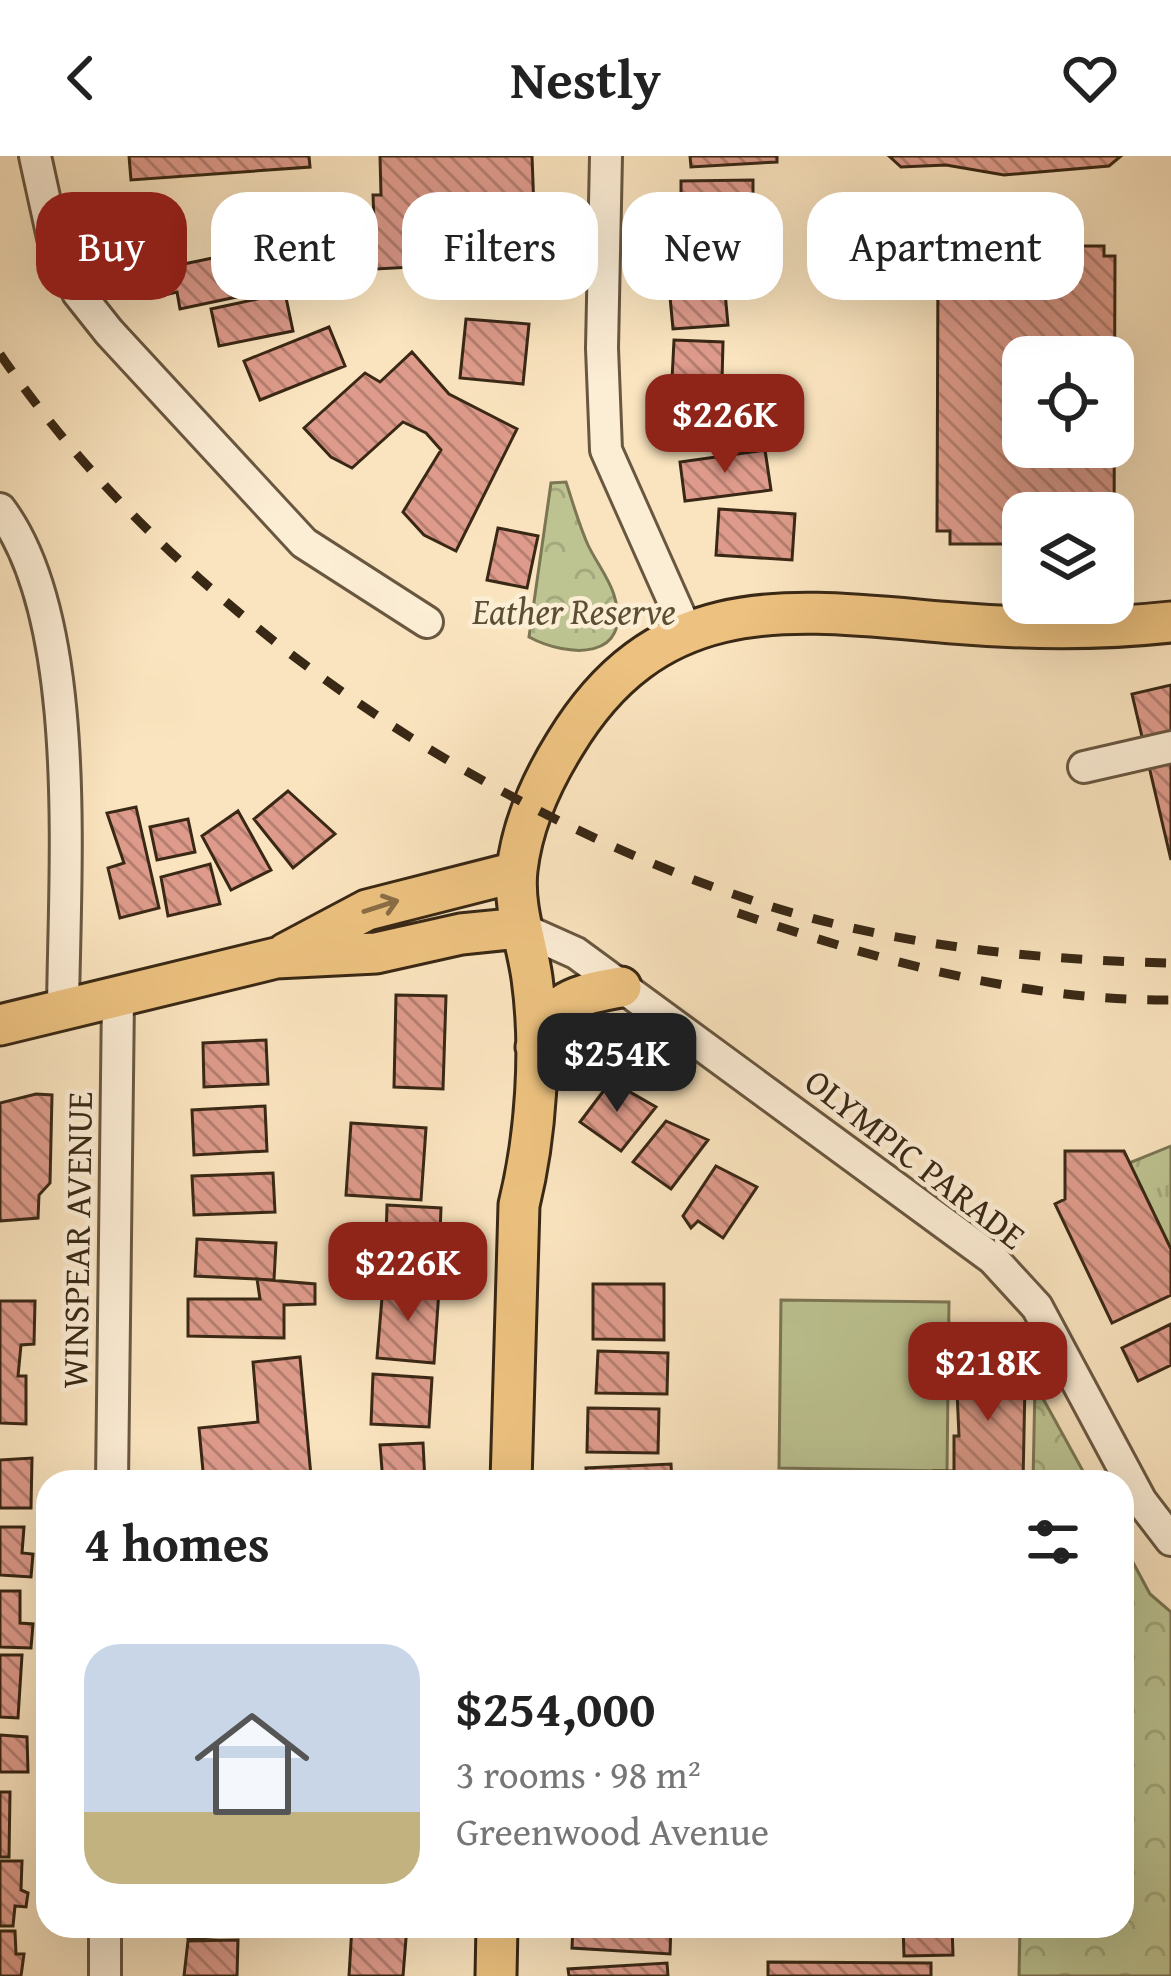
<!DOCTYPE html>
<html lang="en">
<head>
<meta charset="utf-8">
<style>
  body { margin:0; font-family:"Gentium Book Plus",serif; background:#f2f2f2; color:#222; height:100vh; display:flex; flex-direction:column; font-size:45px; white-space:nowrap }
  * { box-sizing:border-box; margin:0 }
  p { font-size:39px; color:#767676 }
  .icon { flex:none; width:66px; height:66px; fill:none; stroke:currentColor; stroke-width:2; stroke-linecap:round; stroke-linejoin:round }
  .map { position:relative; flex:1; overflow:hidden }
  .side { position:absolute; left:36px; top:1314px; width:1098px; height:468px; display:flex; flex-direction:column; background:#fff; border-radius:36px; box-shadow:0 12px 48px #0002 }
  .side>* { flex:none }
  .banner { position:absolute; left:36px; top:36px; width:1101px; height:108px; display:flex; gap:24px }
  .fabs { position:absolute; left:1002px; top:180px; display:grid; gap:24px }
  .fabs a { display:grid; place-items:center; width:132px; height:132px; border-radius:24px; background:#fff; box-shadow:0 12px 48px #0002; font-size:60px }
  .price { position:absolute; translate:-50% -102px; padding:0 27px; border-radius:24px; background:#8f2418; color:#fff; font-size:39px; line-height:78px; filter:drop-shadow(0 3px 6px #0008) }
  .price::after { content:''; position:absolute; left:50%; top:72px; width:36px; height:27px; margin-left:-18px; background:inherit; clip-path:polygon(0 0,100% 0,50% 100%) }
  .price.on { background:#222; color:#fff }
  ul { padding:0; list-style:none }
  li { display:flex; align-items:center; gap:36px; height:300px; padding:0 48px }
  li span { display:grid; place-items:center; flex:none; width:336px; height:240px; border-radius:36px; color:#555 }
  li>.icon { margin-inline-start:auto }
  span .icon { width:144px; height:144px; fill:#fffc; stroke-width:1 }
  li b { font-size:51px }
  h2 { display:flex; justify-content:space-between; align-items:center; height:144px; padding:0 48px; font-size:51px }
  .pill { padding:0 42px; border-radius:36px; background:#fff; box-shadow:0 12px 48px #0002; font-size:42px; line-height:108px }
  .pill.on { background:#8f2418; color:#fff }
  header { display:flex; justify-content:space-between; align-items:center; height:156px; padding:0 48px; background:#fff; font-size:54px; font-weight:600 }
  .map>svg:first-child { display:block }
</style>
</head>
<body>
<header><svg class="icon" aria-label="back" viewBox="0 0 24 24"><path d="M15 5l-7 7 7 7"/></svg>Nestly<svg class="icon" aria-label="heart" viewBox="0 0 24 24"><path d="M12 20l-8-8c-3-5 5-10 8-4 3-6 11-1 8 4z"/></svg></header>
<div class="map">
<svg width="1171" height="1820" viewBox="0 0 1171 1820">
  <defs>
    <pattern id="grass-tufts" width="24" height="20" patternUnits="userSpaceOnUse" patternTransform="scale(3)"><rect width="24" height="20" fill="#bdc492"/><path d="M3 7l-1-3M5 7V3M7 7l1-3M15 17l-1-3M17 17v-4M19 17l1-3" fill="none" stroke="#a3a87d"/></pattern>
    <pattern id="park-crowns" width="20" height="18" patternUnits="userSpaceOnUse" patternTransform="scale(3)"><rect width="20" height="18" fill="#bdc492"/><path d="M2 6a3 3 0 1 1 6 0M12 15a3 3 0 1 1 6 0" fill="none" stroke="#a3a87d"/></pattern>
    <pattern id="building-back-hatch" width="6" height="6" patternUnits="userSpaceOnUse" patternTransform="scale(3)"><rect width="6" height="6" fill="#de9b8b"/><path d="M-1 5l2 2M0 0l6 6M5-1l2 2" fill="none" stroke="#b57e70"/></pattern>
  </defs>
  <rect width="100%" height="100%" fill="#fae4bf"/>
  <filter id="stains"><feTurbulence type="fractalNoise" baseFrequency=".00167" numOctaves="4"/><feColorMatrix values="0 0 0 0 .2 0 0 0 0 .09 0 0 0 0 .02 0 0 0 .5 -.17"/></filter>
  <radialGradient id="worn" r=".72"><stop offset=".6" stop-color="#630" stop-opacity="0"/><stop offset="1" stop-color="#630" stop-opacity=".3"/></radialGradient>
  <path fill="url(#grass-tufts)" stroke="#7b7654" stroke-width="3" d="M1171 990V1093L1129 1007Z"/>
  <path fill="url(#park-crowns)" stroke="#7b7654" stroke-width="3" d="M566 326C573 347 579 369 588 389 596 406 609 422 614 439 634 505 568 502 529 481L551 327Z
    M1035 1228 1089 1326H1033Z
    M1122 1386 1150 1438 1171 1456V1820H1019L1020 1770H1122Z"/>
  <path fill="#bdc492" stroke="#7b7654" stroke-width="3" d="M781 1144 949 1146 947 1315 779 1312Z"/>
  <path fill="url(#building-back-hatch)" stroke="#392815" stroke-width="3" fill-rule="evenodd" d="M129 0H309L310 11 131 24Z
    M380 0H532L537 135 432 139 431 110 376 113 373 39H381Z
    M690 0H777V6L691 11Z
    M889 0H1121L1109 10 1004 19 946 9 901 11Z
    M753 24V64H681V25Z
    M745 70 747 109 675 113 673 74Z
    M270 90 279 132 180 153 177 136 165 139 160 113Z
    M949 90H1104V100H1115L1114 377 1113 357H1023V388H950V375H937L938 103 949 104ZM1023 201H1113V291H1023Z
    M724 125 728 169 673 173 669 130Z
    M285 137 293 175 219 190 211 153Z
    M466 163 529 168 523 228 460 222Z
    M329 171 345 210 260 244 244 205Z
    M674 184 723 186 722 226 672 224Z
    M412 196 449 238 517 273 456 395 424 379 403 356 441 294 426 277 403 266 352 312 331 301 304 272 365 217 380 226Z
    M681 241 767 243 766 285 681 283Z
    M765 294 771 334 685 345 680 306Z
    M719 353 795 358 792 404 716 399Z
    M498 372 538 380 527 432 487 424Z
    M1171 529V704L1132 538Z
    M288 635 335 678 293 712 254 663Z
    M136 651 159 752 120 762 108 712 124 707 107 657Z
    M238 655 271 714 231 734 202 680Z
    M188 663 195 696 157 704 150 671Z
    M210 708 220 748 168 760 161 721Z
    M396 839 446 840 443 933 394 931Z
    M266 884 268 928 204 931 203 887Z
    M611 925 656 951 621 995 580 966Z
    M36 938 52 939 50 1027 39 1039 38 1062 0 1065V947Z
    M265 950 267 995 194 999 192 954Z
    M666 965 708 984 671 1033 633 1006Z
    M351 967 426 972 421 1044 346 1039Z
    M1065 995H1124L1171 1093V1139L1112 1167 1055 1048 1065 1043Z
    M716 1010 757 1031 723 1082 698 1065 691 1072 683 1060Z
    M273 1017 275 1056 194 1059 192 1020Z
    M387 1049 441 1052 438 1125 368 1122 369 1082 386 1083Z
    M197 1083 276 1087 274 1124 195 1120Z
    M257 1123 315 1128V1148L284 1149V1182L188 1180V1143H260Z
    M593 1128H664V1184L593 1183Z
    M383 1130 439 1134 434 1207 377 1202Z
    M0 1145H35L34 1188 21 1189 18 1220H26V1268L0 1267Z
    M1171 1168V1209L1138 1225 1122 1192Z
    M598 1195 668 1197 667 1238 596 1237Z
    M963 1199 1006 1200 1005 1228H1025L1023 1326H934V1315H954V1280H959L956 1213H963Z
    M300 1201 311 1320 204 1326 199 1272 258 1266 253 1206Z
    M373 1218 432 1222 429 1271 371 1268Z
    M588 1252 659 1253 658 1297 587 1296Z
    M423 1287 425 1326H383L380 1289Z
    M32 1302 31 1352H0V1304Z
    M671 1308 672 1326H587L586 1312Z
    M0 1371H24L22 1397 33 1398 31 1421 0 1419Z
    M0 1435H20V1467L33 1468 31 1492 0 1491Z
    M0 1499H22L18 1562 0 1561Z
    M0 1579 27 1581 28 1616H0Z
    M0 1636H10L9 1701H0Z
    M0 1705H22L21 1734 28 1737 26 1751 15 1750 13 1770H0Z
    M187 1770H237V1779L188 1783Z
    M352 1770H407L403 1820H349Z
    M573 1770H671L670 1798 572 1792Z
    M776 1770H856V1777L776 1780Z
    M903 1770H952L953 1799 904 1800Z
    M0 1775H15L16 1798H24L21 1820H0Z
    M238 1784 237 1820H184L188 1785Z
    M768 1806 931 1807V1820H768Z
    M667 1807 668 1820H569L568 1813Z"/>
  <g fill="none" stroke-linecap="round" stroke-linejoin="round">
    <defs>
      <path id="minor" d="M35 0 53 82 78 137 109 176 304 387 427 466
        M606 0 602 192 606 294 687 476
        M0 353C84 465 64 716 63 855
        M1084 611 1171 591
        M520 772 576 797 993 1103 1037 1151 1141 1345 1171 1384
        M112 1326 118 842
        M105 1820V1770"/>
      <path id="major" d="M286 797 367 754 516 716
        M0 869 276 802 376 797 461 778 520 772
        M536 891C547 845 579 838 621 831
        M511 1326 519 1049C536 980 542 893 532 822 527 786 513 752 517 714 522 670 542 625 565 588 661 429 796 454 953 467 1026 473 1098 474 1171 466
        M496 1820 497 1770"/>
    </defs>
    <use href="#minor" stroke="#695740" stroke-width="36"/>
    <use href="#major" stroke="#392815" stroke-width="45"/>
    <use href="#minor" stroke="#fcedd5" stroke-width="30"/>
    <use href="#major" stroke="#edc280" stroke-width="39"/>
    <path stroke="#392815" stroke-width="9" stroke-dasharray="21 21" stroke-linecap="butt" d="M0 198C170 448 474 655 760 747 890 789 1034 804 1171 807
      M738 757C877 804 1023 845 1171 844"/>
  </g>
  <defs><path id="oneway-shaft" d="M-6 0H5M1.5-3L5.5 0L1.5 3" fill="none" stroke-width="1.6" stroke-linecap="round" stroke-linejoin="round" transform="scale(3)"/></defs>
  <use stroke="#8a6d45" href="#oneway-shaft" transform="translate(381 750) rotate(-18)"/>
  <g text-anchor="middle" dominant-baseline="central" stroke-width="9" stroke-linejoin="round" paint-order="stroke">
    <g font-size="36" font-style="italic" fill="#5a4f34" stroke="#fcedd5">
      <text x="574" y="454">Eather Reserve</text>
    </g>
    <g font-size="36" fill="#392815" stroke="#fcedd5">
      <text transform="translate(916 1002) rotate(38)">OLYMPIC PARADE</text>
      <text transform="translate(76 1084) rotate(-89)">WINSPEAR AVENUE</text>
    </g>
  </g>
  <rect width="100%" height="100%" filter="url(#stains)"/>
  <rect width="100%" height="100%" fill="url(#worn)"/>
</svg>
<div class="fabs">
<a><svg class="icon" aria-label="locate" viewBox="0 0 24 24"><circle cx="12" cy="12" r="6"/><path d="M12 2v4M12 18v4M2 12h4M18 12h4"/></svg></a>
<a><svg class="icon" aria-label="layers" viewBox="0 0 24 24"><path d="M12 4l9 5-9 5-9-5zM3 14l9 5 9-5"/></svg></a>
</div>
<b class="price" style="left:725px;top:320px">$226K</b>
<b class="price on" style="left:617px;top:959px">$254K</b>
<b class="price" style="left:408px;top:1168px">$226K</b>
<b class="price" style="left:988px;top:1268px">$218K</b>
<div class="banner">
<a class="pill on">Buy</a>
<a class="pill">Rent</a>
<a class="pill">Filters</a>
<a class="pill">New</a>
<a class="pill">Apartment</a>
</div>
<section class="side">
<h2>4 homes<svg class="icon" aria-label="filters" viewBox="0 0 24 24"><path d="M4 7h16M4 17h16"/><circle cx="9" cy="7" r="2"/><circle cx="15" cy="17" r="2"/></svg></h2>
<ul>
<li><span style="background:linear-gradient(#c9d6e8 70%,#c2b280 0)"><svg class="icon" aria-label="home" viewBox="0 0 24 24"><path d="M3 11l9-7 9 7M6 9v11h12V9"/></svg></span><div><b>$254,000</b><p>3 rooms · 98 m²</p><p>Greenwood Avenue</p></div></li>
</ul>
</section>
</div>
</body>
</html>
